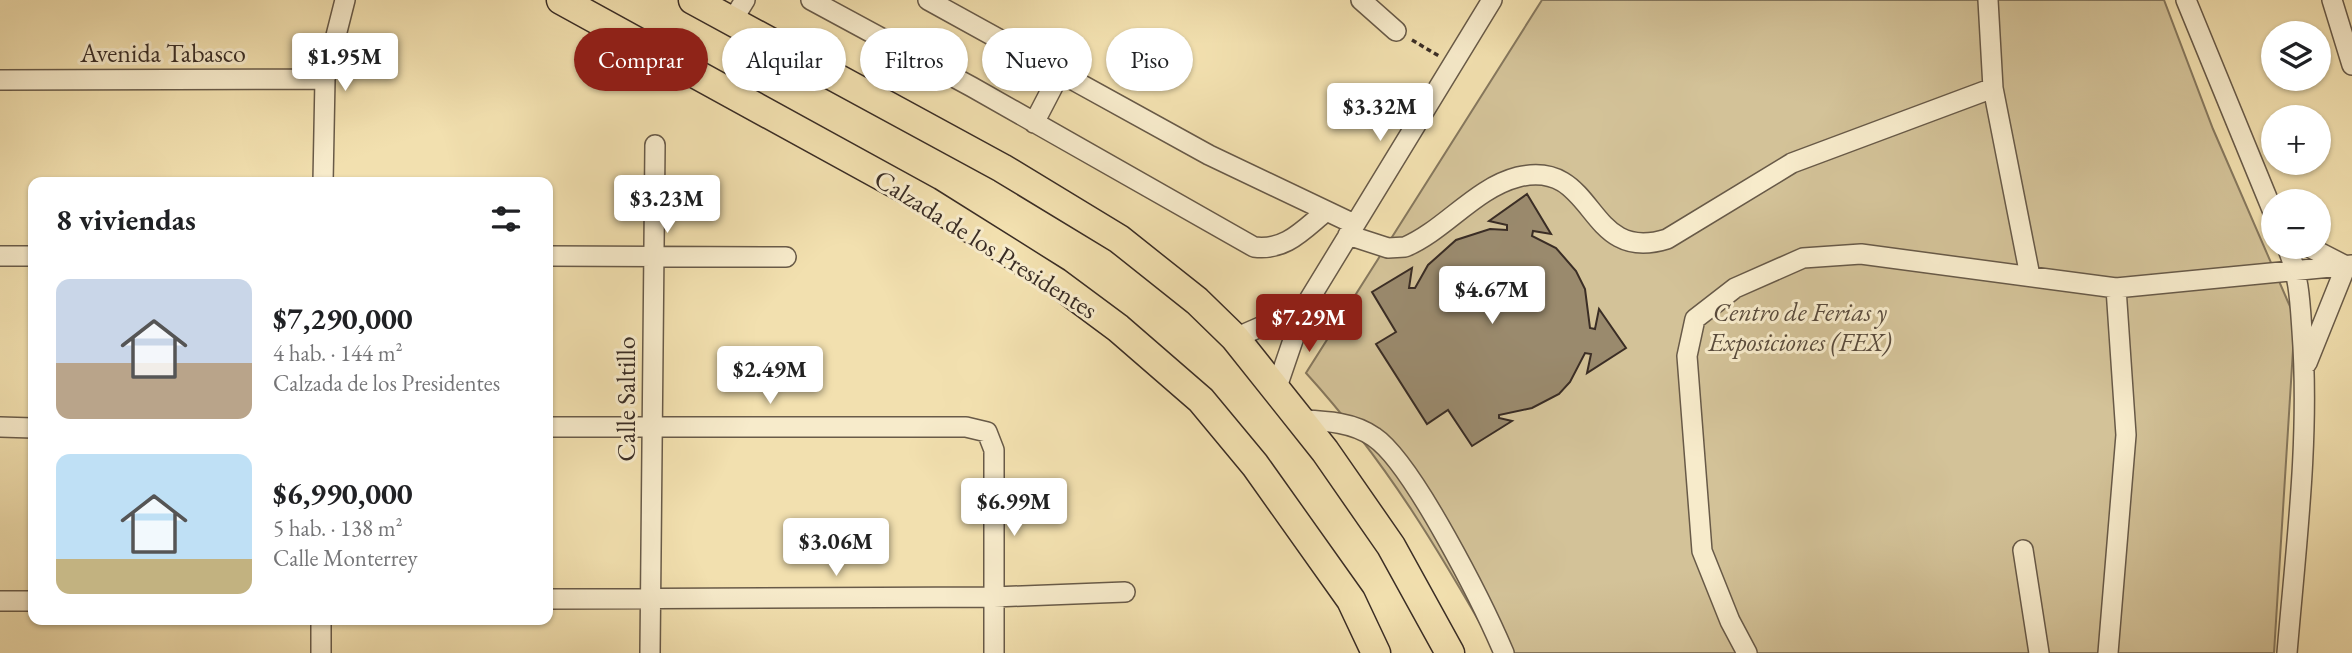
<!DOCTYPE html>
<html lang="es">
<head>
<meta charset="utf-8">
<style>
  body { margin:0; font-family:"EB Garamond",serif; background:#f6f6f6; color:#202124; height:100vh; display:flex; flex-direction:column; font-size:26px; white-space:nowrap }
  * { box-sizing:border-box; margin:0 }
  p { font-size:23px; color:#757577 }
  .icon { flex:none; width:38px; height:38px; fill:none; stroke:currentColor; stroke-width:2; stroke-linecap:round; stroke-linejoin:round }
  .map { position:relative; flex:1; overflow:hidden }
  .drawer { position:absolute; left:28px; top:177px; width:525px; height:448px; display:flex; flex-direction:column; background:#fff; border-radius:14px; box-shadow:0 2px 5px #0004 }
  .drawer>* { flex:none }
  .banner { position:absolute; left:574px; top:28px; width:665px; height:63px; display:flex; gap:14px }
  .controls { position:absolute; left:2261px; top:21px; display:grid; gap:14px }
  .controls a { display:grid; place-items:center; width:70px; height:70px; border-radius:50%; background:#fff; box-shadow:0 2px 5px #0004; font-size:35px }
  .price { position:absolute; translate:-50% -60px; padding:0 16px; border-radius:7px; background:#fff; color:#222; font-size:23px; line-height:46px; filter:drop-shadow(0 2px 4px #0008) }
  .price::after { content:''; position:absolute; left:50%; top:42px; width:21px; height:16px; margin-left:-10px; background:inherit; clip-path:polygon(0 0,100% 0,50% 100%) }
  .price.current { background:#8f2418; color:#fff }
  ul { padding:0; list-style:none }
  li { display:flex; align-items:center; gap:21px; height:175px; padding:0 28px }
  li span { display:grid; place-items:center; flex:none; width:196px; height:140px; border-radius:14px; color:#555 }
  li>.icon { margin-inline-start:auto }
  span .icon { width:84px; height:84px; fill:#fffc; stroke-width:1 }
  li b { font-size:30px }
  h2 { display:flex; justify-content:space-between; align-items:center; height:84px; padding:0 28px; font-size:30px }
  .pill { padding:0 24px; border-radius:32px; background:#fff; box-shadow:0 2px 5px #0004; font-size:24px; line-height:63px }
  .pill.current { background:#8f2418; color:#fff }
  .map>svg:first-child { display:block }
</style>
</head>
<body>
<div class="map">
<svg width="2352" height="653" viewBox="0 0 2352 653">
  <rect width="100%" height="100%" fill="#f2e0af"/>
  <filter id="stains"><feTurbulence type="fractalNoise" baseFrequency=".00286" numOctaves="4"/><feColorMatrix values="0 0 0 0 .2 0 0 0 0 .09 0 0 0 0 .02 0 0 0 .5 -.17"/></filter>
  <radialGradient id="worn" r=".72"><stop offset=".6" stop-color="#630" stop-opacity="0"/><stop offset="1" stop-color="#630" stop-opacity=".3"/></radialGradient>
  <path fill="#d3c298" stroke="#86785e" stroke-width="2" d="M1542 0H2164L2213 129 2295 318 2274 653H1497C1439 550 1386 461 1306 373Z"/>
  <path fill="#9a8a6d" stroke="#3a2d25" stroke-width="2" d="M1527 194 1551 234 1533 231 1532 236 1556 248 1576 271 1585 289 1590 328 1595 329 1599 309 1626 348 1587 373 1591 354 1585 353 1570 382 1559 394 1532 408 1499 415V418L1512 421 1472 446 1448 410 1427 424 1376 344 1396 332 1372 292 1412 268 1409 288H1415L1428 265 1456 240 1490 229 1507 230V225L1489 221Z"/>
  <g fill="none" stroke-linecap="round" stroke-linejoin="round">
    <defs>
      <path id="minor" d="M811 0 972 87 1254 247C1285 251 1302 231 1325 212
        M928 0 1209 155 1354 224
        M1361 0 1396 31
        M1988 0 1993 88 2030 276
        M2186 0 2273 212
        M2332 0 2352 65
        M732 21 745 0
        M0 80 325 79
        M1034 123 1061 71
        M323 182 325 79 345 0
        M1348 235 1388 248 1405 247C1445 230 1475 188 1518 177 1598 158 1584 265 1667 239L1792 163 1993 88
        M0 256H33
        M548 256 786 257
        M1235 338 1304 308
        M2307 363 2346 266 2309 247
        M1277 387 1304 308 1492 0
        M1302 420C1326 421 1353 422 1374 437 1413 463 1484 606 1504 653
        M0 427 33 428
        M548 427H966L987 432 994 450V653
        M2023 550 2039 653
        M548 599 994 597 1125 592
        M0 601H33
        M321 653V620
        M650 653 655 145
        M1747 653 1730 621 1702 551 1687 356 1695 319 1735 288 1803 258 1861 254 2116 288
        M2108 653 2126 435 2116 288 2352 265
        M2287 653C2296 546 2310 438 2302 331 2300 301 2299 275 2287 247"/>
      <path id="highway" d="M561 0 927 201 1056 282 1118 328 1201 400 1255 465 1351 600 1376 653
        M693 0 1002 168 1119 239 1197 301 1235 338 1325 451 1391 546 1450 653"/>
    </defs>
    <use href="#minor" stroke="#685a48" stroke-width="22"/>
    <use href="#highway" stroke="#3a2d25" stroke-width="31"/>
    <path stroke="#3a2d25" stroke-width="3.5" stroke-dasharray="5 3.5" stroke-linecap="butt" d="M1412 40 1439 56"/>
    <use href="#minor" stroke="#f7ebcb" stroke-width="19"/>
    <use href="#highway" stroke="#f2e0af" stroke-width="28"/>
  </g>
  <g text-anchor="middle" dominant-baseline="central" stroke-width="6" stroke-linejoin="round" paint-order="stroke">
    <g font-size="26" fill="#3a2d25" stroke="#f7ebcb">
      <text x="163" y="53">Avenida Tabasco</text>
      <text transform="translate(986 244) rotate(32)">Calzada de los Presidentes</text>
      <text transform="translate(626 399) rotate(-90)">Calle Saltillo</text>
    </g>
    <g font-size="26" font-style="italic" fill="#594b3c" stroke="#f7ebcb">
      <text x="1800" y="312">Centro de Ferias y<tspan x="1800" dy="30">Exposiciones (FEX)</tspan></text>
    </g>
  </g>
  <rect width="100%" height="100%" filter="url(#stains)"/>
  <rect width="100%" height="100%" fill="url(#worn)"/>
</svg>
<div class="controls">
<a><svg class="icon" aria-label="layers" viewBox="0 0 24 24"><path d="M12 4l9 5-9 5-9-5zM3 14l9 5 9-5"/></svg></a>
<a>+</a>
<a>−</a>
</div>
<b class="price" style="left:345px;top:93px">$1.95M</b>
<b class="price" style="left:1380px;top:143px">$3.32M</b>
<b class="price" style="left:667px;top:235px">$3.23M</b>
<b class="price" style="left:1492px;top:326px">$4.67M</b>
<b class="price current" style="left:1309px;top:354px">$7.29M</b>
<b class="price" style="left:770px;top:406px">$2.49M</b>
<b class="price" style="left:1014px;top:538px">$6.99M</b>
<b class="price" style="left:836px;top:578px">$3.06M</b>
<div class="banner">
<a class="pill current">Comprar</a>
<a class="pill">Alquilar</a>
<a class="pill">Filtros</a>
<a class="pill">Nuevo</a>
<a class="pill">Piso</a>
</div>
<section class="drawer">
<h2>8 viviendas<svg class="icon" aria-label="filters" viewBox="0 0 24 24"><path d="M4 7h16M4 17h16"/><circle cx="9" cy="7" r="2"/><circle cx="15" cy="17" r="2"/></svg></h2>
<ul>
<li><span style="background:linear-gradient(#c9d6e8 60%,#b9a48a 0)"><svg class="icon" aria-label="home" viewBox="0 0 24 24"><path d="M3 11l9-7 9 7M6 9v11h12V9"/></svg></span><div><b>$7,290,000</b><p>4 hab. · 144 m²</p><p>Calzada de los Presidentes</p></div></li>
<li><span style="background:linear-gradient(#bfe0f5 75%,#c2b280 0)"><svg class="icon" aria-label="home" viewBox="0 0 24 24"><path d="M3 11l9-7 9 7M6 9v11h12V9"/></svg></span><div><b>$6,990,000</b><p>5 hab. · 138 m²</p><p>Calle Monterrey</p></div></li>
</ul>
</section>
</div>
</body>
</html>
